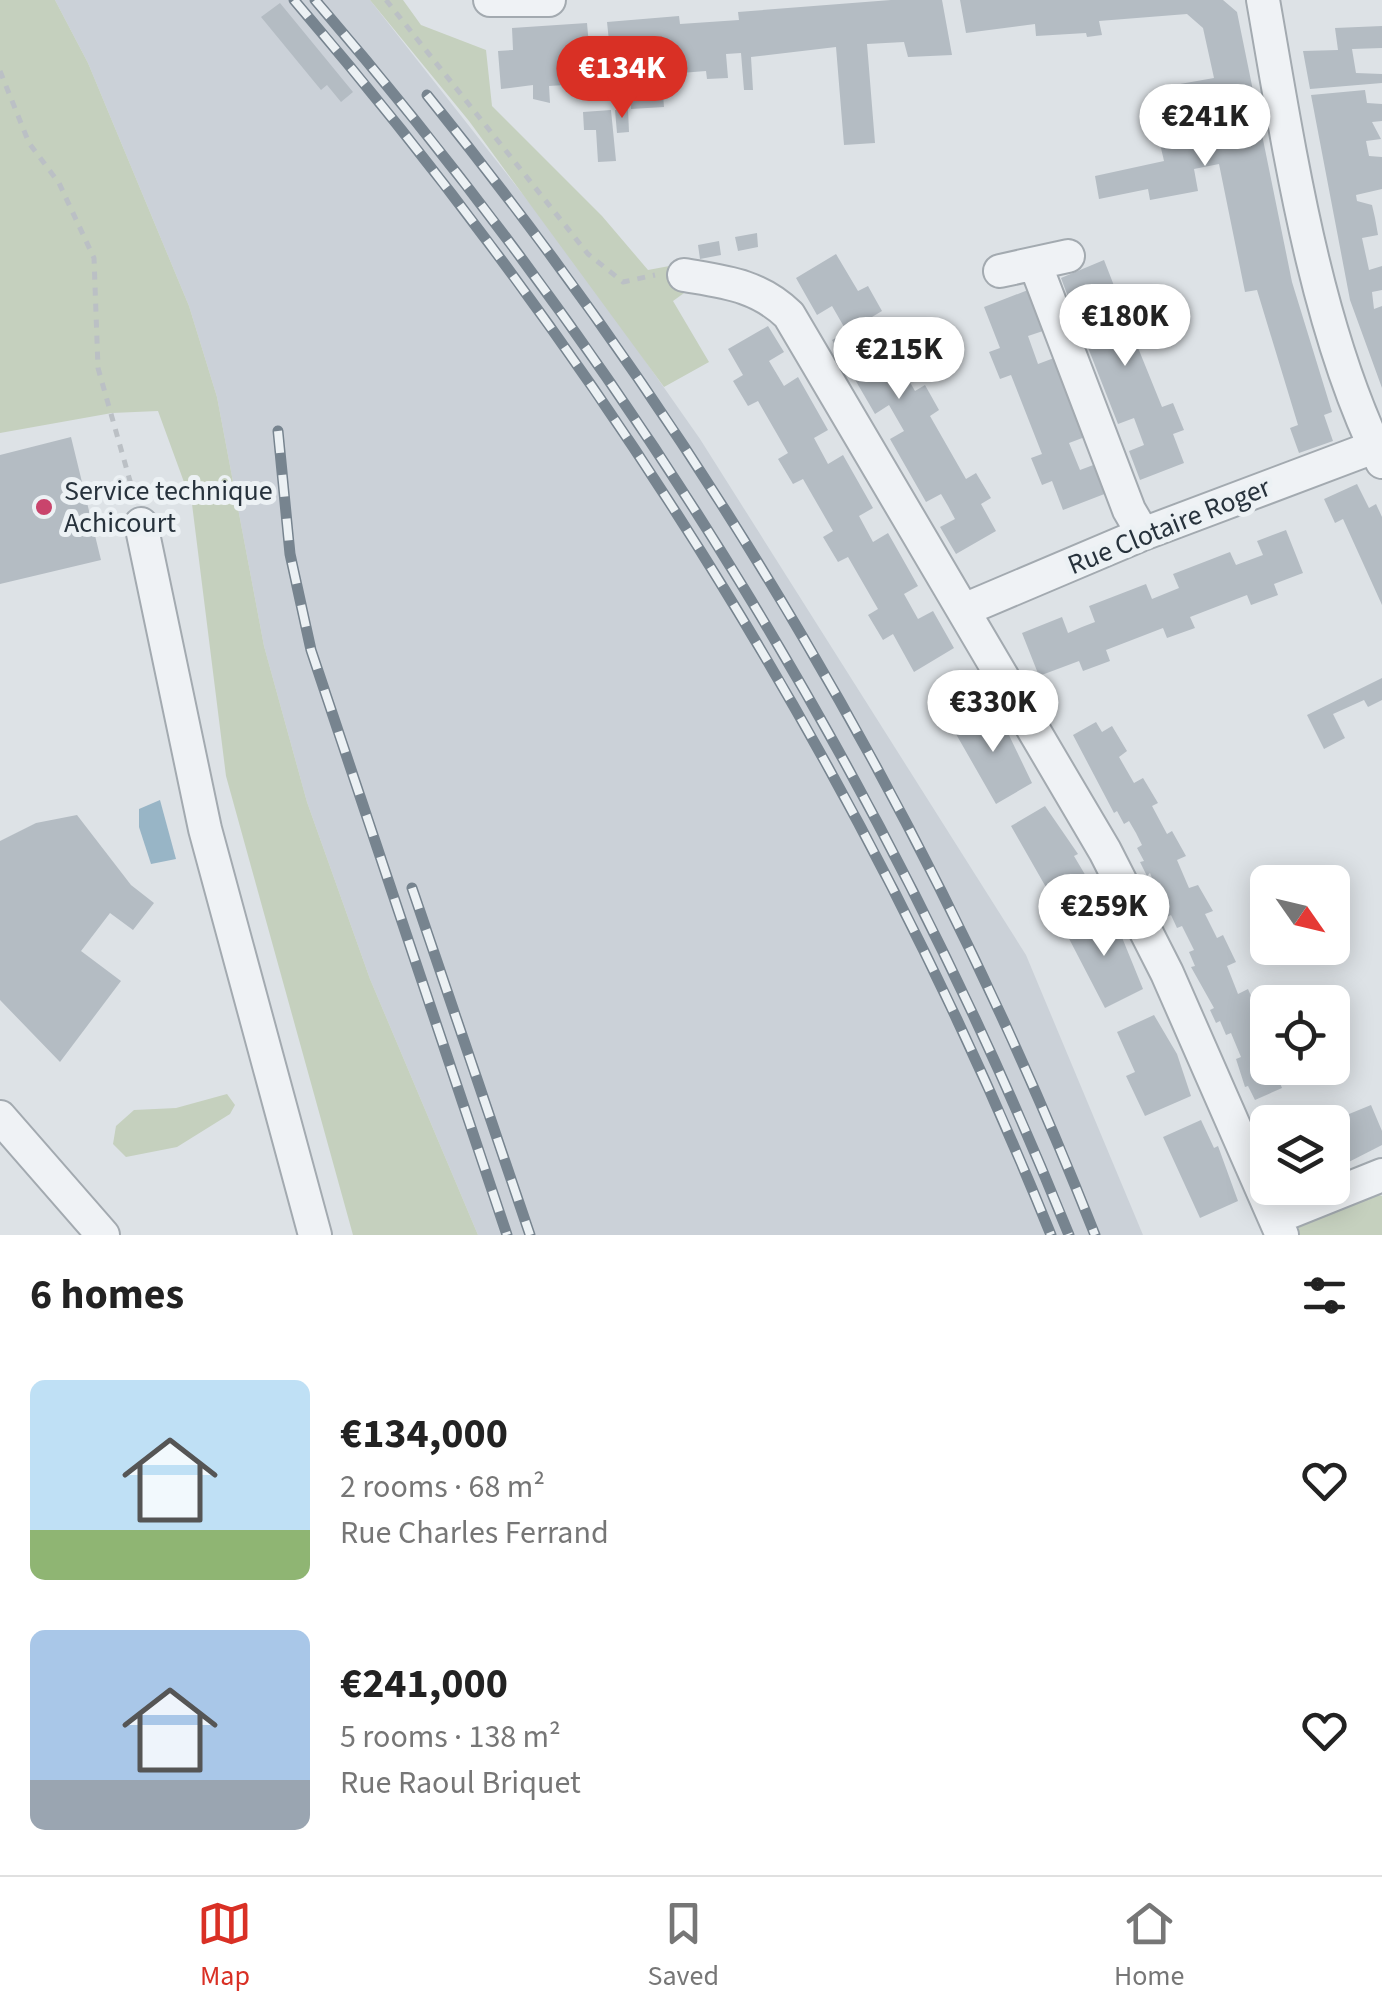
<!DOCTYPE html>
<html lang="en">
<head>
<meta charset="utf-8">
<style>
  body { margin:0; font-family:"Source Sans 3",sans-serif; background:#f2f2f2; color:#222; height:100vh; display:flex; flex-direction:column; font-size:38px; white-space:nowrap }
  * { box-sizing:border-box; margin:0 }
  p { font-size:32px; color:#767676 }
  .icon { flex:none; width:55px; height:55px; fill:none; stroke:currentColor; stroke-width:2; stroke-linecap:round; stroke-linejoin:round }
  .map { position:relative; height:1235px; overflow:hidden }
  .sheet { display:flex; flex-direction:column; background:#fff; flex:1 }
  .sheet>* { flex:none }
  .needle { width:65px; rotate:124deg }
  .fabs { position:absolute; left:1250px; top:865px; display:grid; gap:20px }
  .fabs a { display:grid; place-items:center; width:100px; height:100px; border-radius:15px; background:#fff; box-shadow:0 5px 25px #0003; font-size:50px }
  .price { position:absolute; translate:-50% -85px; padding:0 22px; border-radius:35px; background:#fff; color:#222; font-size:32px; line-height:65px; filter:drop-shadow(0 2px 5px #0008) }
  .price::after { content:''; position:absolute; left:50%; top:60px; width:30px; height:22px; margin-left:-15px; background:inherit; clip-path:polygon(0 0,100% 0,50% 100%) }
  .price.selected { background:#d93025; color:#fff }
  ul { padding:0; list-style:none }
  li { display:flex; align-items:center; gap:30px; height:250px; padding:0 30px }
  li span { display:grid; place-items:center; flex:none; width:280px; height:200px; border-radius:15px; color:#555 }
  li>.icon { margin-inline-start:auto }
  span .icon { width:120px; height:120px; fill:#fffc; stroke-width:1 }
  li b { font-size:42px }
  h2 { display:flex; justify-content:space-between; align-items:center; height:120px; padding:0 30px; font-size:42px }
  .tabs { display:flex; justify-content:space-around; align-items:center; height:140px; border-top:2px solid #e0e0e0; background:#fff; font-size:28px; color:#767676 }
  .tabs a { display:grid; justify-items:center; gap:5px }
  .tabs .selected { color:#d93025 }
  .map>svg:first-child { display:block }
</style>
</head>
<body>
<div class="map">
<svg width="1382" height="1235" viewBox="0 0 1382 1235">
  <rect width="100%" height="100%" fill="#dde2e6"/>
  <path fill="#cbd1d8" d="M55 0H370L576 262 700 439 1026 955 1143 1235H478L370 979 307 802 264 646 217 397 189 306 88 63Z"/>
  <path fill="#c5d0be" d="M0 0H55L88 63 189 306 217 397 264 646 307 802 370 979 478 1235H353L226 776 192 504 158 411 112 413 0 433Z
    M370 0H403L421 25 486 50 492 106 602 216 648 270 680 264 691 288 673 301 709 362 664 387 469 121Z
    M227 1094 235 1105 230 1114 177 1147 126 1157 113 1144 116 1126 134 1110 176 1108Z
    M1372 1192 1382 1196V1235H1296L1303 1219Z"/>
  <path fill="#98b5c6" d="M160 800 176 859 151 864 139 827V809Z"/>
  <path fill="#b4bcc3" d="M891 0H942L952 55 908 57 904 42 867 44 875 143 844 145 836 47 751 57 753 90H744L741 53 726 54 728 78 707 79 706 71 668 74 666 53 626 56 629 85 592 87 590 62 578 63 574 92H566L565 85 549 86 550 103 533 99V85L501 89 498 51 513 50 512 28 587 23 589 46 625 44V40L609 41 607 22 679 16 680 24 739 20 738 12Z
    M960 0H1223L1237 12 1292 282 1332 412 1324 415 1333 441 1299 453 1290 428 1298 425 1257 290 1245 292 1219 164 1194 169 1198 191 1150 200 1148 189 1099 199 1095 176 1164 161 1161 148 1202 141 1198 124 1222 120 1217 92 1166 102 1163 87 1214 78 1203 28 1187 14 1099 21 1102 35 1087 37 1086 33 1036 36 1035 24 966 33Z
    M280 3 353 92 341 102 327 85 321 90 261 17Z
    M1382 26V48L1352 49 1356 73 1382 74V83L1310 89 1303 51 1338 50 1335 28Z
    M1365 90 1367 103 1382 104V121L1372 122 1381 139 1366 141 1369 156 1382 157V189L1356 195 1357 201 1372 205 1375 218 1378 235 1362 238 1369 270 1382 266V290L1372 292 1374 309 1382 306V388L1350 300 1311 95Z
    M663 95 664 107 631 109 630 98Z
    M628 109 629 132 617 133 615 110Z
    M611 110 616 161 598 162 596 130H584L583 112Z
    M757 233 758 247 738 251 735 237Z
    M719 241 721 255 700 259 698 245Z
    M836 254 858 291 868 286 873 295 882 311 872 317 915 391 925 385 939 410 930 416 966 479 976 473 991 498 981 504 996 531 956 554 940 527 955 519 948 506 941 494 926 502 890 439 904 431 889 405 875 414 832 340 847 332 832 306 817 315 796 278Z
    M1104 260 1120 301 1130 296 1136 310 1141 323 1130 328 1162 407 1173 403 1184 430 1173 434 1184 463 1140 480 1129 451 1144 445 1134 418 1118 424 1087 345 1103 339 1092 312 1076 318 1061 278Z
    M1028 290 1043 331 1028 336 1038 364 1054 358 1085 437 1069 443 1080 470 1096 464 1107 493 1063 510 1052 481 1042 485 1031 458 1042 454 1011 375 1000 379 989 352 1000 348 984 307Z
    M768 326 784 352 769 361 784 386 798 377 828 430 814 438 828 464 843 455 873 508 859 516 873 542 888 533 918 586 904 594 918 619 933 611 954 648 914 672 893 634 883 640 868 615 878 609 848 557 838 562 823 537 833 531 803 479 793 484 778 459 788 453 758 401 748 406 733 381 743 375 728 349Z
    M71 437 101 560 0 584V455Z
    M1357 484 1369 508 1376 504 1382 517V605L1343 519 1335 523 1324 499Z
    M1286 530 1303 573 1274 584 1278 595 1251 605 1247 595 1190 617 1195 628 1167 638 1163 628 1106 650 1110 661 1083 671 1079 661 1039 676 1022 633 1062 617 1068 633 1082 627 1095 622 1089 606 1146 584 1152 599 1179 588 1173 574 1230 552 1236 565 1263 555 1257 541Z
    M1382 678V700L1368 707 1364 700 1333 714 1345 738 1324 749 1307 715Z
    M987 706 1003 733 1007 731 1032 783 996 804 952 727Z
    M1096 722 1102 732 1112 726 1127 751 1119 757 1134 783 1143 778 1158 803 1152 806 1167 834 1172 831 1186 856 1177 860 1189 888 1198 885 1213 911 1205 914 1217 938 1223 935 1236 962 1227 966 1238 994 1248 989 1261 1019 1256 1021 1268 1045V1068H1285L1275 1072 1282 1088 1255 1100 1248 1086 1245 1087 1236 1059 1241 1057 1231 1033 1226 1035 1220 1021 1216 1023 1210 1010 1214 1008 1191 967 1195 966 1189 952 1194 950 1182 926 1177 928 1171 915 1167 917 1150 873 1147 876 1140 862 1144 861 1137 848 1142 845 1136 833 1129 821 1124 824 1117 811 1114 813 1073 735Z
    M1045 806 1078 854 1074 856 1090 883 1055 903 1011 826Z
    M77 815 131 885 154 903 133 930 110 913 81 951 121 981 60 1062 0 1000V841L36 823Z
    M1103 910 1117 937 1121 935 1143 989 1105 1008 1064 929Z
    M1154 1015 1177 1054 1191 1096 1145 1116 1126 1076 1135 1072 1117 1032Z
    M1371 1105 1382 1131V1145L1335 1169 1332 1121Z
    M1201 1120 1214 1148 1218 1146 1238 1201 1200 1218 1163 1137Z"/>
  <g fill="none" stroke-linecap="round" stroke-linejoin="round">
    <defs>
      <path id="minor" d="M490 0H549
        M1263 0C1289 148 1315 328 1382 462
        M1036 266 1129 510 1143 534
        M1000 271 1068 256
        M684 275C725 282 758 285 789 315L1105 851 1167 973 1282 1235
        M141 524 205 829 315 1235
        M966 609 1143 534 1374 447
        M0 1117 103 1235
        M1275 1218 1382 1175"/>
    </defs>
    <use href="#minor" stroke="#a3aab0" stroke-width="36"/>
    <path stroke="#bbc0c5" stroke-width="5" stroke-dasharray="8 8" stroke-linecap="butt" d="M386 0 588 254 623 282 655 275
      M0 71 29 143 59 183 94 258 98 368 134 495"/>
    <use href="#minor" stroke="#eff2f5" stroke-width="32"/>
    <defs>
      <path id="rail" d="M294 0C610 369 869 784 1051 1235
        M315 0C631 367 888 785 1069 1235
        M427 95C705 439 933 824 1095 1235
        M278 431 290 554 311 650 507 1235
        M412 888 530 1235"/>
    </defs>
    <use href="#rail" stroke="#77848f" stroke-width="11"/>
    <use href="#rail" stroke="#ecf1f4" stroke-width="8" stroke-dasharray="22" stroke-linecap="butt"/>
  </g>
  <circle fill="#c9446c" stroke="#ecf1f4" stroke-width="4" cx="44" cy="507" r="10"/>
  <g text-anchor="middle" dominant-baseline="central" stroke-width="10" stroke-linejoin="round" paint-order="stroke">
    <g font-size="28" fill="#27323c" stroke="#ecf1f4" text-anchor="start">
      <text x="64" y="491">Service technique<tspan x="64" dy="32">Achicourt</tspan></text>
    </g>
    <g font-size="28" fill="#27323c" stroke="#ecf1f4">
      <text transform="translate(1169 526) rotate(-22)">Rue Clotaire Roger</text>
    </g>
  </g>
</svg>
<div class="fabs">
<a><svg class="needle" viewBox="-14 -14 28 28"><path d="M0-13l5 13h-10z" fill="#e53935"/><path d="M0 13l5-13h-10z" fill="#767676"/></svg></a>
<a><svg class="icon" aria-label="locate" viewBox="0 0 24 24"><circle cx="12" cy="12" r="6"/><path d="M12 2v4M12 18v4M2 12h4M18 12h4"/></svg></a>
<a><svg class="icon" aria-label="layers" viewBox="0 0 24 24"><path d="M12 4l9 5-9 5-9-5zM3 14l9 5 9-5"/></svg></a>
</div>
<b class="price selected" style="left:622px;top:121px">€134K</b>
<b class="price" style="left:1205px;top:169px">€241K</b>
<b class="price" style="left:1125px;top:369px">€180K</b>
<b class="price" style="left:899px;top:402px">€215K</b>
<b class="price" style="left:993px;top:755px">€330K</b>
<b class="price" style="left:1104px;top:959px">€259K</b>
</div>
<section class="sheet">
<h2>6 homes<svg class="icon" aria-label="filters" viewBox="0 0 24 24"><path d="M4 7h16M4 17h16"/><circle cx="9" cy="7" r="2"/><circle cx="15" cy="17" r="2"/></svg></h2>
<ul>
<li><span style="background:linear-gradient(#bfe0f5 75%,#8fb573 0)"><svg class="icon" aria-label="home" viewBox="0 0 24 24"><path d="M3 11l9-7 9 7M6 9v11h12V9"/></svg></span><div><b>€134,000</b><p>2 rooms · 68 m²</p><p>Rue Charles Ferrand</p></div><svg class="icon" aria-label="heart" viewBox="0 0 24 24"><path d="M12 20l-8-8c-3-5 5-10 8-4 3-6 11-1 8 4z"/></svg></li>
<li><span style="background:linear-gradient(#a9c7e8 75%,#9aa5b1 0)"><svg class="icon" aria-label="home" viewBox="0 0 24 24"><path d="M3 11l9-7 9 7M6 9v11h12V9"/></svg></span><div><b>€241,000</b><p>5 rooms · 138 m²</p><p>Rue Raoul Briquet</p></div><svg class="icon" aria-label="heart" viewBox="0 0 24 24"><path d="M12 20l-8-8c-3-5 5-10 8-4 3-6 11-1 8 4z"/></svg></li>
</ul>
</section>
<nav class="tabs">
<a class="selected"><svg class="icon" aria-label="map" viewBox="0 0 24 24"><path d="M3 6l6-2 6 2 6-2v14l-6 2-6-2-6 2zM9 4v14M15 6v14"/></svg>Map</a>
<a><svg class="icon" aria-label="saved" viewBox="0 0 24 24"><path d="M7 4h10v16l-5-4-5 4z"/></svg>Saved</a>
<a><svg class="icon" aria-label="home" viewBox="0 0 24 24"><path d="M3 11l9-7 9 7M6 9v11h12V9"/></svg>Home</a>
</nav>
</body>
</html>
